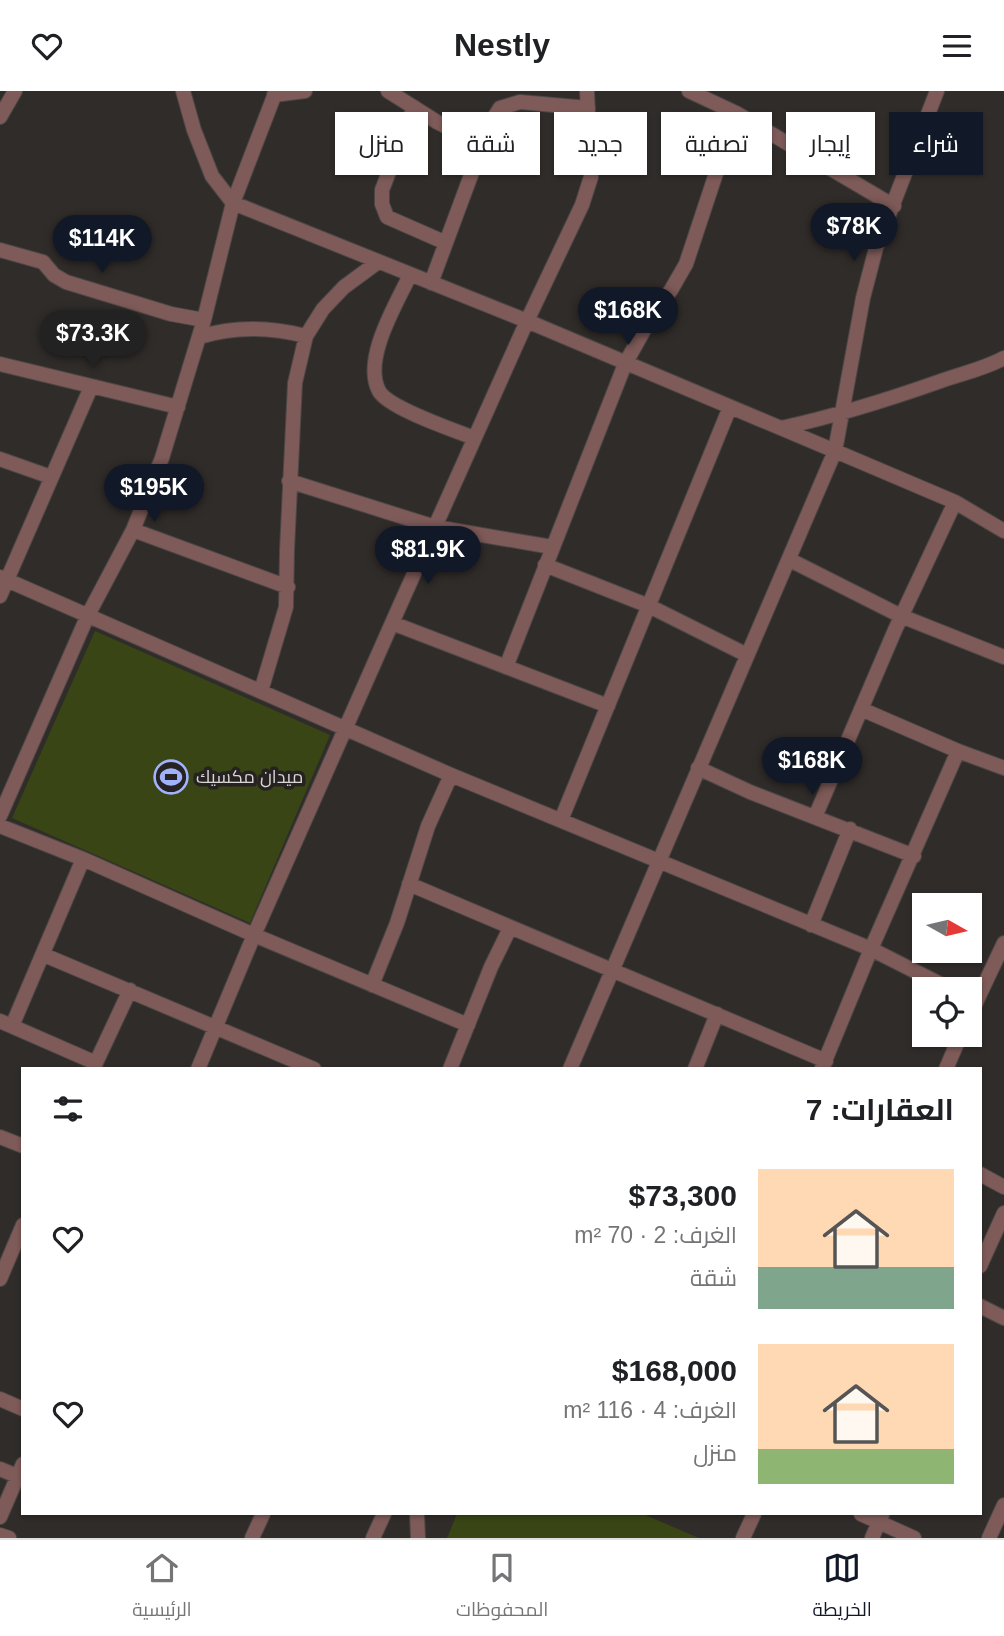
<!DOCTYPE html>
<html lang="ar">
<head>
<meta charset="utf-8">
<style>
  body { margin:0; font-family:Helvetica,Cairo,sans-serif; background:#f6f6f6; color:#202124; direction:rtl; height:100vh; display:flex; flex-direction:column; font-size:26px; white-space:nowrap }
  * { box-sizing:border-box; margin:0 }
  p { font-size:23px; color:#757577 }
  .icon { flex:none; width:38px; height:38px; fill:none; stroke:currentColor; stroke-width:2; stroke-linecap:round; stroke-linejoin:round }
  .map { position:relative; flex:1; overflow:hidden; direction:ltr }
  .sheet { position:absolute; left:21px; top:976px; width:961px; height:448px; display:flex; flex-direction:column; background:#fff; border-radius:0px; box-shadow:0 2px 5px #0004; direction:rtl }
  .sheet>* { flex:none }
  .guide { position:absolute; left:21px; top:21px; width:962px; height:63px; direction:rtl; display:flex; gap:14px }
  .needle { width:46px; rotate:98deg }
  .tools { position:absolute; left:912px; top:802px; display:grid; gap:14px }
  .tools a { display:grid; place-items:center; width:70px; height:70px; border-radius:0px; background:#fff; box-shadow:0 2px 5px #0004; font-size:35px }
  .price { position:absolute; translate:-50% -60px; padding:0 16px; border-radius:24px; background:#111827; color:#fff; font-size:23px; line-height:46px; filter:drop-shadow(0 2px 4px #0008) }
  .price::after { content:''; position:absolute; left:50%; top:42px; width:21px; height:16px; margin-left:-10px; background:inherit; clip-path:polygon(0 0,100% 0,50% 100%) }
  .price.on { background:#222; color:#fff }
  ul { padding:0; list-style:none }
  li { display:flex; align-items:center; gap:21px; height:175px; padding:0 28px }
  li span { display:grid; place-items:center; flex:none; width:196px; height:140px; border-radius:0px; color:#555 }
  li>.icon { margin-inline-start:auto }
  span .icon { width:84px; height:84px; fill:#fffc; stroke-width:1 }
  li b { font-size:30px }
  h2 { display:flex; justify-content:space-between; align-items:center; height:84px; padding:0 28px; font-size:30px }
  .tag { padding:0 24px; border-radius:0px; background:#fff; box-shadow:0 2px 5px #0004; font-size:24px; line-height:63px }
  .tag.on { background:#111827; color:#fff }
  header { display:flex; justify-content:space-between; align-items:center; height:91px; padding:0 28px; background:#fff; font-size:32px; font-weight:800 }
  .menu { display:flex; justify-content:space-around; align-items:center; height:98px; border-top:2px solid #e0e0e0; background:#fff; font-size:19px; color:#757577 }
  .menu a { display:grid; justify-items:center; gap:4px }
  .menu .on { color:#111827 }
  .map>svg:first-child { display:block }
</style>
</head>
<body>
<header><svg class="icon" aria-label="menu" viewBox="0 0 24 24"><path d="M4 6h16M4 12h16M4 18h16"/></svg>Nestly<svg class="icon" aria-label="heart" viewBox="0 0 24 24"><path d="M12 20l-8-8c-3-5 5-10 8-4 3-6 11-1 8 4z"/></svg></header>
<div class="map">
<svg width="1004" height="1447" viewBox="0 0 1004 1447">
  <rect width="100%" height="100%" fill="#302c2a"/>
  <path fill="#394514" d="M95 540 330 644 250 832 12 727Z
    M457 1423H643L699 1447H447Z"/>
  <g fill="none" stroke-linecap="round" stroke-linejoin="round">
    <defs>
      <path id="minor" d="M183 0 194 39 212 85 233 112 527 230 835 360 955 411 1004 440
        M388 0 437 31 482 54
        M689 0 736 22 894 115
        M274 4 305 0
        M414 16 382 99V113L387 126 444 151
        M0 26 15 0
        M0 159 43 171 54 184 66 191 171 223 204 229
        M410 184C397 212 362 268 379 300 388 317 454 339 474 347
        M431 192 490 33 500 17 520 11 588 17
        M199 246C234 235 271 236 306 245
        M0 273 178 316
        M781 337C836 325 884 310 938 291 960 283 984 278 1004 267
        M0 368 51 386
        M289 390 435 436 552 456
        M133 439 288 496
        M790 469 901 525 1004 566
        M545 474 649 515 747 564
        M0 486 451 684 871 858 950 898
        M0 505 91 296
        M392 532 608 615
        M506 576 625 273 653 223 671 199 686 173 736 22
        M261 600 286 516 287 459 295 292 306 245 323 218 344 196 378 171
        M861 618 958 660 1004 677
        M698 677 750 701 914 765
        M0 725 88 524 133 439 162 367 204 229 233 112 276 0
        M815 726 895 539 955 411
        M561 729 730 316
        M0 735 83 768 254 844 468 934
        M409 793 826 970
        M811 834 850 738
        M44 864 314 978
        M372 894 397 832 428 735 451 684
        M970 924 1004 852
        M0 930 96 972
        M12 935 83 768
        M822 977 871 858 958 660
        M93 978 130 899
        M198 978 254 844 392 532 527 230 582 114 591 86 587 0
        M450 978 491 876 510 837
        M570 978 835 360 863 207 876 157 937 0
        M695 978 717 923
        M946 978 961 943
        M0 1046 23 1055
        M980 1083 1004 1096
        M980 1175 1004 1122
        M0 1188 23 1134
        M980 1215 1004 1227
        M0 1308 23 1318
        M0 1378 17 1385H23
        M417 1423 418 1447
        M861 1423 914 1447
        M0 1426 23 1373
        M0 1444 9 1447
        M252 1447 263 1423
        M373 1447 384 1423
        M743 1447 754 1423
        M872 1447 882 1424
        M989 1447 1004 1414"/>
    </defs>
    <use href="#minor" stroke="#4b4745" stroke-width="16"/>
    <use href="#minor" stroke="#7e5a58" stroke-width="14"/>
  </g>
  <defs>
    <symbol id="stadium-ring" viewBox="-11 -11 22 22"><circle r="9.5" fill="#262221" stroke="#a1b2fd" stroke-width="1.5"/><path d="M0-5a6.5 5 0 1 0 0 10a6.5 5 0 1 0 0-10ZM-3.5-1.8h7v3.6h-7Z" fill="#a1b2fd"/></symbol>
  </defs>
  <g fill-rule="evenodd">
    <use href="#stadium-ring" x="152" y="667" width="38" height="38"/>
  </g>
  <g text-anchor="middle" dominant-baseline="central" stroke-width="7" stroke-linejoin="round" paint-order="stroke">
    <g font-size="18" fill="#d9d6d5" stroke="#262221" text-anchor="start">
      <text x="196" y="686">ميدان مكسيك</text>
    </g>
  </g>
</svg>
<div class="tools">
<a><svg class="needle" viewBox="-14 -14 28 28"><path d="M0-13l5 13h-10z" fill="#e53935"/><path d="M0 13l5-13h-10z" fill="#757577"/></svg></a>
<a><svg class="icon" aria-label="locate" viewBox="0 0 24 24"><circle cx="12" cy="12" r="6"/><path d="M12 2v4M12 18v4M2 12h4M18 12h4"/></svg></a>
</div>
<b class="price" style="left:854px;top:172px">$78K</b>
<b class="price" style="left:102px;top:184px">$114K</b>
<b class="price" style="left:628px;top:256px">$168K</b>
<b class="price on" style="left:93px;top:279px">$73.3K</b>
<b class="price" style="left:154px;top:433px">$195K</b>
<b class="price" style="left:428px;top:495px">$81.9K</b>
<b class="price" style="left:812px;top:706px">$168K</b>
<div class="guide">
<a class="tag on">شراء</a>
<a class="tag">إيجار</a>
<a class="tag">تصفية</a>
<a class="tag">جديد</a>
<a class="tag">شقة</a>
<a class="tag">منزل</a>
</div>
<section class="sheet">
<h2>العقارات: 7<svg class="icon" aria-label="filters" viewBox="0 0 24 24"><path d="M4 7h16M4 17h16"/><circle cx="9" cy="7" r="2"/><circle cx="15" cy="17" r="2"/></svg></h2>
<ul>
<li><span style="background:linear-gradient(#ffd9b3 70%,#7fa58c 0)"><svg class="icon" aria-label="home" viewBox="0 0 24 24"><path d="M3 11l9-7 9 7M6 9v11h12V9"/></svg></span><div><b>$73,300</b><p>الغرف: 2 · 70 m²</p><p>شقة</p></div><svg class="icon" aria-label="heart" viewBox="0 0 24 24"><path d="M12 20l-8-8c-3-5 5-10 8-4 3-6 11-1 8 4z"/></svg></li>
<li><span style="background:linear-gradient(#ffd9b3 75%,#8fb573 0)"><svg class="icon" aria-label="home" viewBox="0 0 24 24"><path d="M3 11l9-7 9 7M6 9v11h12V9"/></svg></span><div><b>$168,000</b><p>الغرف: 4 · 116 m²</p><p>منزل</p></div><svg class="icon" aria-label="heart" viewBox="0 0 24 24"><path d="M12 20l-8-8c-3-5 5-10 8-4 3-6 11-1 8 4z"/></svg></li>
</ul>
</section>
</div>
<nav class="menu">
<a class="on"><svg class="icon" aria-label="map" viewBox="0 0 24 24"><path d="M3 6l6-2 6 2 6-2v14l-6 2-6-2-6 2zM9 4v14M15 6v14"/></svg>الخريطة</a>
<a><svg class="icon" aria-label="saved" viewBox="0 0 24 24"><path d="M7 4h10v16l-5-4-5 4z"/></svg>المحفوظات</a>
<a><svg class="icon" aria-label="home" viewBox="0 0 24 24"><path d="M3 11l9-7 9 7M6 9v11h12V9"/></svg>الرئيسية</a>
</nav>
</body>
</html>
